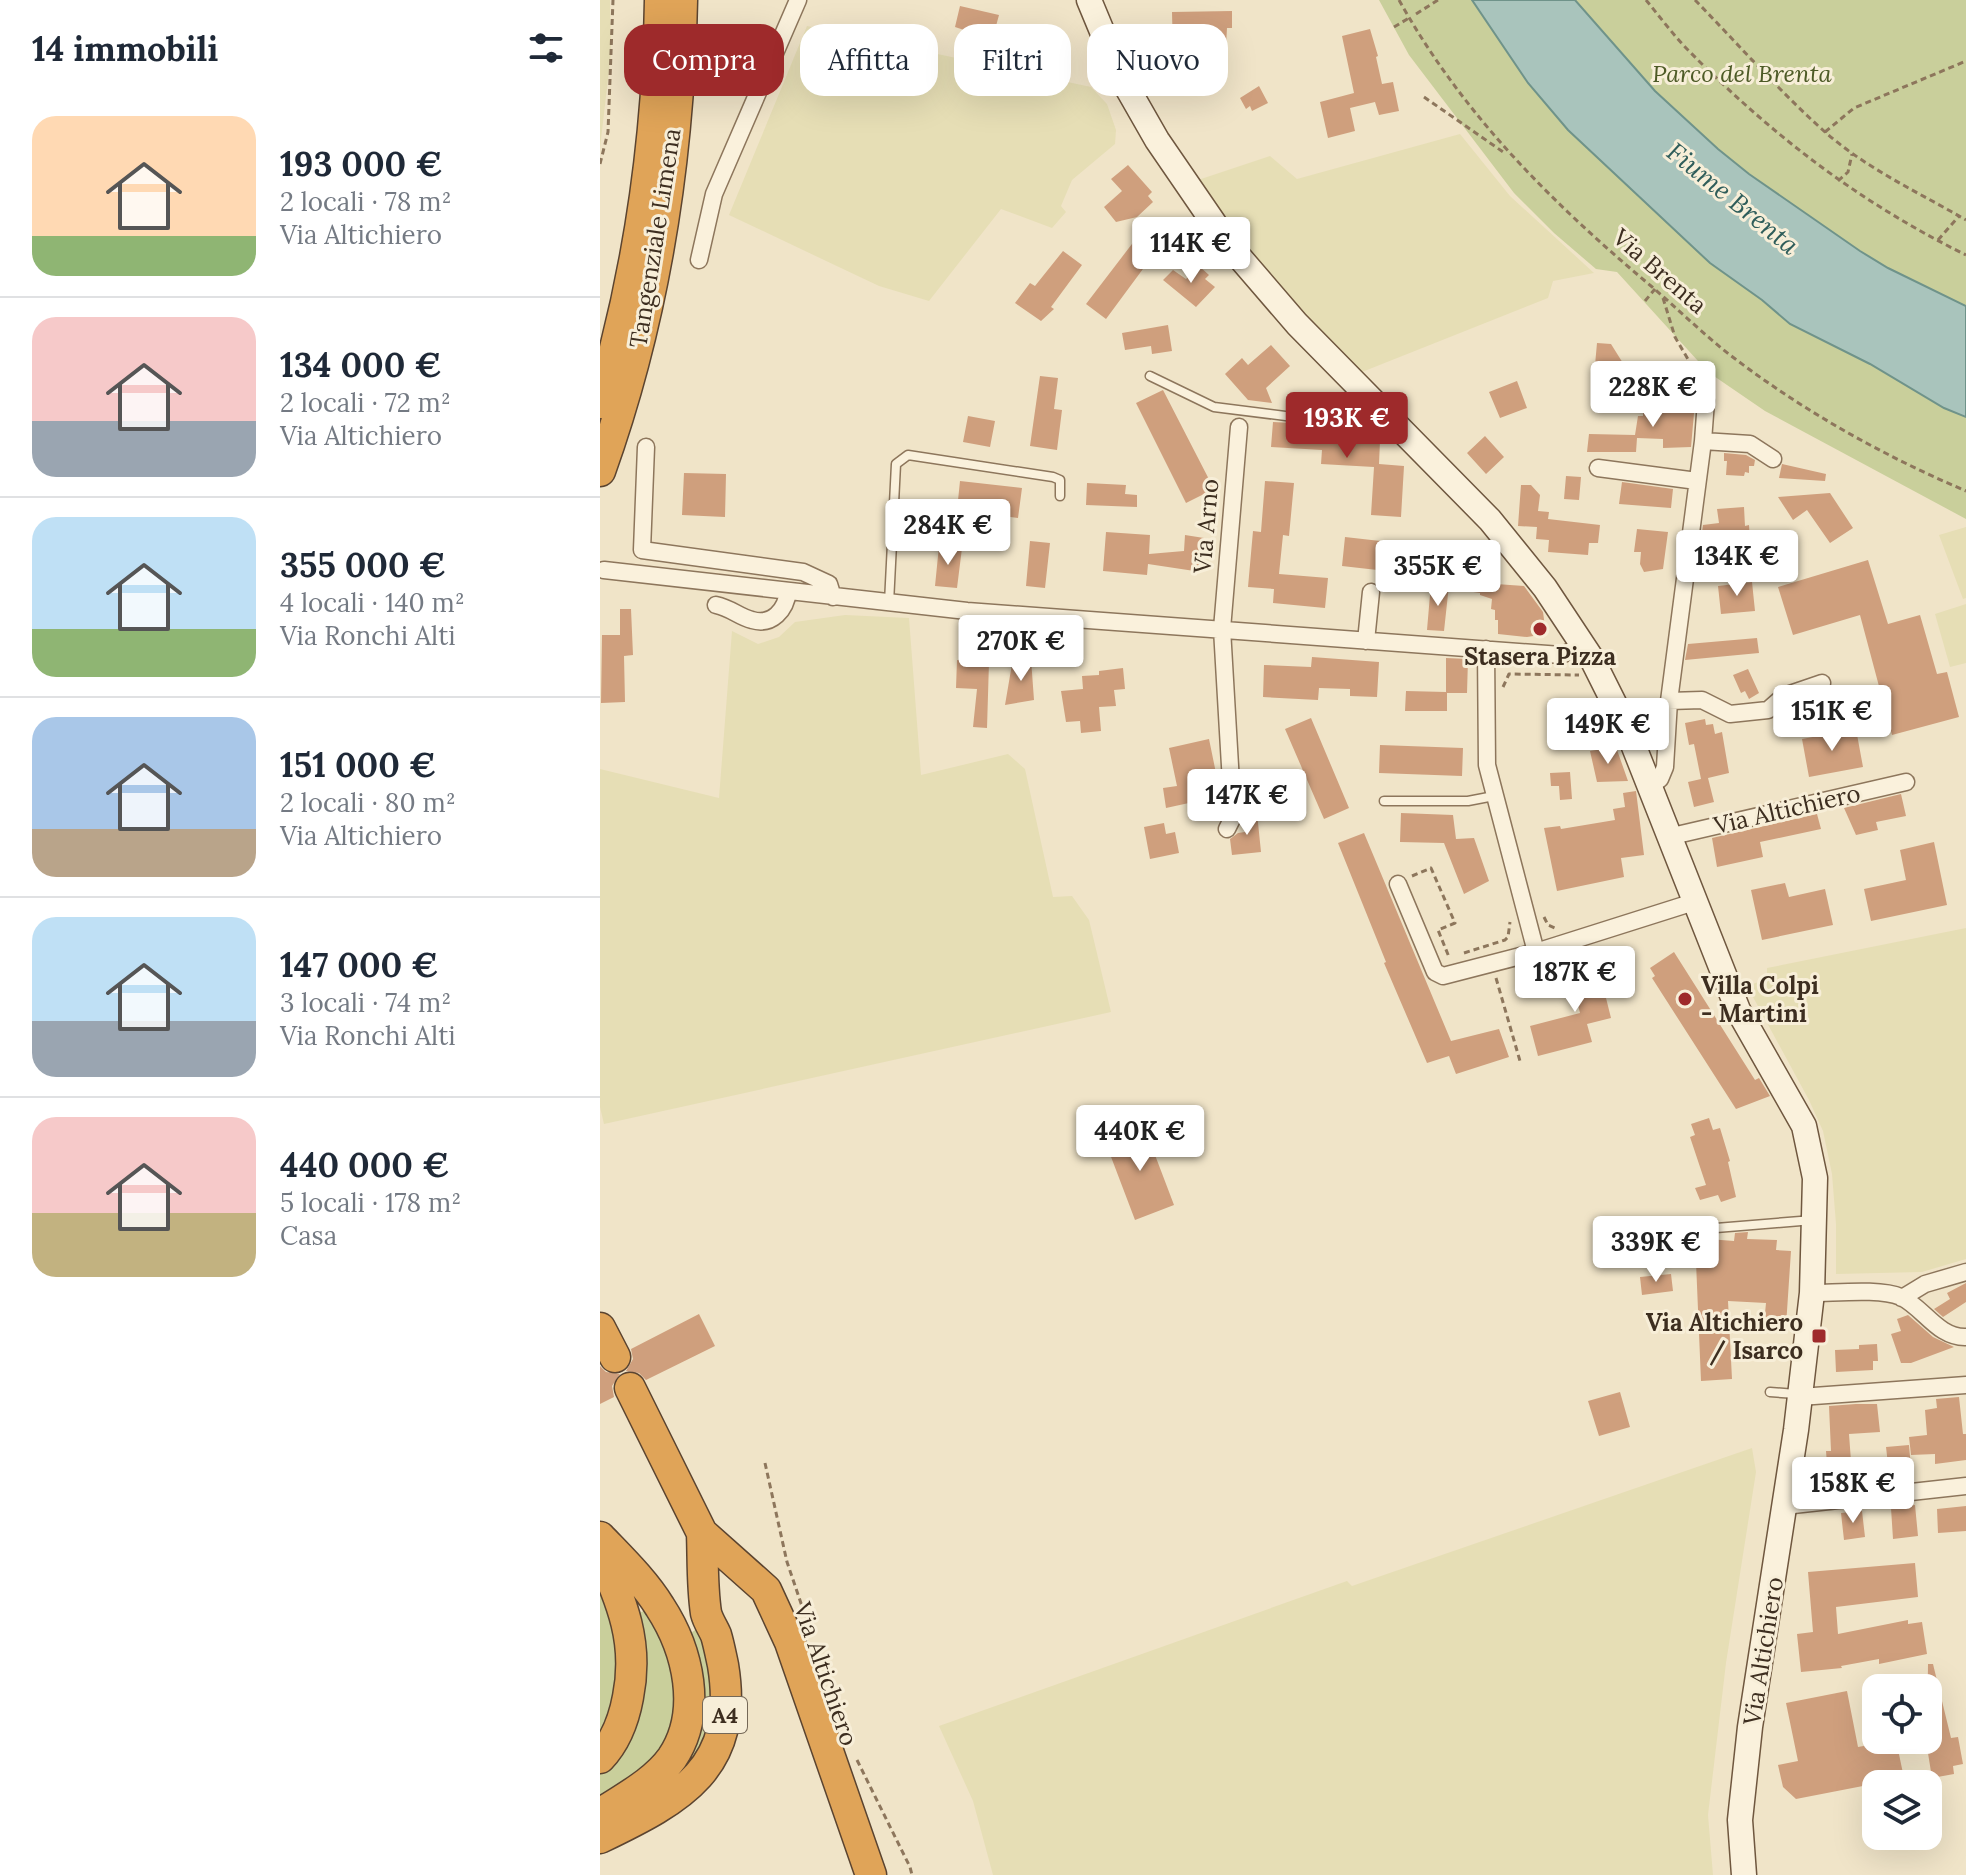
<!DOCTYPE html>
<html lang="it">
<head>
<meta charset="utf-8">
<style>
  body { margin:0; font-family:Lora,serif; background:#f6f6f7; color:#1f2937; height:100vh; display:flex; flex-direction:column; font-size:30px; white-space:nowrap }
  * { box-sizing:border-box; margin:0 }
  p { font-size:26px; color:#747a83 }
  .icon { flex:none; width:44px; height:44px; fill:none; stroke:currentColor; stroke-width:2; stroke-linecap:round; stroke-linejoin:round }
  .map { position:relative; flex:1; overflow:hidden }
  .sheet { display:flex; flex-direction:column; background:#fff; width:600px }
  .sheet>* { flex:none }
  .guide { position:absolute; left:24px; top:24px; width:760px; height:72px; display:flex; gap:16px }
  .buttons { position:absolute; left:1262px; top:1674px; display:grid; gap:16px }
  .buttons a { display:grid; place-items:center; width:80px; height:80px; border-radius:16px; background:#fff; box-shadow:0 8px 32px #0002; font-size:40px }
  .price { position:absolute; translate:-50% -68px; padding:0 18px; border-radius:8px; background:#fff; color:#222; font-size:26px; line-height:52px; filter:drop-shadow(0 2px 4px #0008) }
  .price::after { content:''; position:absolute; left:50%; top:48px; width:24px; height:18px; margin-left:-12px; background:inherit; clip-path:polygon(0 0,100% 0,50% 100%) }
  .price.current { background:#9e2a2b; color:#fff }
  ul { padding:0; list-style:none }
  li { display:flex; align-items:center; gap:24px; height:200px; padding:0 32px }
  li+li { border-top:2px solid #e0e1e3 }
  li span { display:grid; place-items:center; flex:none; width:224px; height:160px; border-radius:24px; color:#555 }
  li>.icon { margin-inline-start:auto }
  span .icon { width:96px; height:96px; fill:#fffc; stroke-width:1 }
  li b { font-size:34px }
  h2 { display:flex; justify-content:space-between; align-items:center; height:96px; padding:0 32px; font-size:34px }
  .pill { padding:0 28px; border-radius:24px; background:#fff; box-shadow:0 8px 32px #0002; font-size:28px; line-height:72px }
  .pill.current { background:#9e2a2b; color:#fff }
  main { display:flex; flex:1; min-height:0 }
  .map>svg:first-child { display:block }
</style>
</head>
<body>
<main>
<section class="sheet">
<h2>14 immobili<svg class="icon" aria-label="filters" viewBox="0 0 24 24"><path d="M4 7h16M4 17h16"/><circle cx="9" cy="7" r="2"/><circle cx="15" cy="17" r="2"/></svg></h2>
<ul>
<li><span style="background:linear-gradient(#ffd9b3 75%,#8fb573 0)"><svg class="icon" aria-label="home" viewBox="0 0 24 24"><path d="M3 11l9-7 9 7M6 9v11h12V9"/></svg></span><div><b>193 000 €</b><p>2 locali · 78 m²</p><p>Via Altichiero</p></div></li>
<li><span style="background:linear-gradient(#f6c9c9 65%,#9aa5b1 0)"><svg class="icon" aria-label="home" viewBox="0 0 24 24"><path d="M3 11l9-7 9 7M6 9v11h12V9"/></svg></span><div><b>134 000 €</b><p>2 locali · 72 m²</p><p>Via Altichiero</p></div></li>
<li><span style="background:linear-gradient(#bfe0f5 70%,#8fb573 0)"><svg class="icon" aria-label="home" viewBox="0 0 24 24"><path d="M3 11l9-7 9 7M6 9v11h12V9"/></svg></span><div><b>355 000 €</b><p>4 locali · 140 m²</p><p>Via Ronchi Alti</p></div></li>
<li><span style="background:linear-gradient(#a9c7e8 70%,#b9a48a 0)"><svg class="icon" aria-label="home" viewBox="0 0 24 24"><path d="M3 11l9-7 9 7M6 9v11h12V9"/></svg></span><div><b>151 000 €</b><p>2 locali · 80 m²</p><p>Via Altichiero</p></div></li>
<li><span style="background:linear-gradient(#bfe0f5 65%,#9aa5b1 0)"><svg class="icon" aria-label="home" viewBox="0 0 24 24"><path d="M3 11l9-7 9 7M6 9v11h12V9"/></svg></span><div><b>147 000 €</b><p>3 locali · 74 m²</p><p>Via Ronchi Alti</p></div></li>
<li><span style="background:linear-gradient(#f6c9c9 60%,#c2b280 0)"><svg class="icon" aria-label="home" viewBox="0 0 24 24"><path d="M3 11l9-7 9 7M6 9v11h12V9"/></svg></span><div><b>440 000 €</b><p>5 locali · 178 m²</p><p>Casa</p></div></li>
</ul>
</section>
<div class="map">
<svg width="1366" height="1875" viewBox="0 0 1366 1875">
  <rect width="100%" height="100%" fill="#f0e4c8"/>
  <path fill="#e6deb5" d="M0 0H10L11 53 0 148Z
    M207 26 491 87 507 104 516 130 515 144 472 180 461 206 466 212 452 228 401 209 329 301 279 286 129 215Z
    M860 134 910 196 994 273 953 281 948 298 762 372 673 281 595 181 670 156 697 179Z
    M1366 527V598L1363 599 1339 535Z
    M1366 604V663L1350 667 1335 614Z
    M245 615 309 618 321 775 408 754 425 769 453 897 472 896 489 920 511 1012 4 1124 0 1107V769L119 798 132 631 158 644 179 637 195 622Z
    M1366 928V1259L1322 1272 1236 1274V1224L1232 1174 1223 1131 1209 1100 1147 986 1167 979V968Z
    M1152 1448 1156 1472 1126 1663 1108 1815 1113 1875H393L373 1801 339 1726 747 1581 752 1586Z"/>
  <path fill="#c9cf9b" d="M779 0H872L928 83 968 130 1110 263 1162 300 1190 324 1270 364 1344 408 1366 417V519L1165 411 1108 372 1017 272 996 269 954 233 914 193 809 55Z
    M975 0H1366V306L1288 268 1260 251 1149 174 1118 149 1055 91Z
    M0 1592 17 1627 22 1670 0 1741Z
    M47 1609 81 1682 70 1747 0 1804V1770L34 1616Z
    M98 1628 116 1677 106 1756 66 1781 88 1635Z"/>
  <path fill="#a9c4bc" stroke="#6f938a" stroke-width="2" d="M872 0H975L1055 91 1118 149 1149 174 1260 251 1288 268 1366 306V417L1344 408 1270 364 1190 324 1162 300 1110 263 968 130 928 83Z"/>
  <path fill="#cf9f7d" d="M360 6 399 15 396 26 412 30 406 50 362 39 364 30 355 27Z
    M632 11V28H627L626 46H606V53L573 54 572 12Z
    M770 29 778 56 776 57 782 84 793 82 799 111 779 115 775 102 750 108 755 131 728 138 720 102 754 93 742 36Z
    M659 86 668 103 652 111 650 106 646 109 640 98Z
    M528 165 552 192 548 196 553 202 537 217 516 222 504 207 522 191 511 179Z
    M535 240 554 254 506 319 486 304Z
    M463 251 482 265 451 307 454 309 441 321 415 303 430 283 435 286Z
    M599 266 609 275 605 279 615 287 596 307 563 280 573 270 586 279Z
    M568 325 572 351 552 354 551 346 525 350 522 333Z
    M997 343 1011 344 1026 368 995 365Z
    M671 345 690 366 666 388 672 403 648 400 625 374 642 358 648 365Z
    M440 376 458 378 454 409 462 410 457 450 430 446Z
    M917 381 927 408 900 418 889 392Z
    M563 390 614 489 586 503 536 403Z
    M1080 393H1092L1095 402 1091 447 1063 448V439L1037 438 1036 452H987L989 434 1035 435 1038 416H1043V406L1080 407Z
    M368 416 395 421 390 447 363 442Z
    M673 422 730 425 729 438 780 441 779 464 804 466 801 517 771 515 774 467 721 464 722 450 671 447Z
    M885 436 904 457 886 474 867 453Z
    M1124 453 1146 455 1155 460 1154 466H1149V473L1145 472 1144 476 1126 475 1127 461H1124Z
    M1182 464 1226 474 1225 481 1179 478Z
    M84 473 126 474 125 517 82 515Z
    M966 476 981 477 979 500 964 499Z
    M360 481 422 488 418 518 357 510Z
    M665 481 694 483 689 536 683 535 679 574 728 578 725 608 673 603 674 589 648 587 653 531 661 532Z
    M1022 482 1073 489 1071 508 1019 504Z
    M487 483 526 485 525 494 537 495V507L486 505Z
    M921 485H931L940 495 938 511 949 512 948 519 1000 525 998 543H989L988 555 948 552 949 540 936 539 937 527 918 526Z
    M1230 493 1253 528 1230 543 1207 510 1193 520 1178 497Z
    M1144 507 1145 526 1149 525 1150 541 1161 540 1164 576 1142 577 1140 558 1098 564 1103 525 1119 523 1117 509Z
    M1037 529 1068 532 1063 569 1044 572 1040 564 1041 552H1034Z
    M506 532 550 535 549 554 584 551 585 535 604 538 601 572 548 564 547 575 503 571Z
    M745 537 798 543 795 572 742 566Z
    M430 541 450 543 445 588 426 586Z
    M339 546 362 548 357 588 335 586Z
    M1268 560 1288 624 1320 615 1337 674 1347 672 1359 717 1292 735 1260 615 1193 635 1178 587Z
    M854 581 924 586 943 612 946 634 927 637 898 634V620H895V610L891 609 892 599 880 595V593L853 589Z
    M836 582 849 585 844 631 827 630 830 595H833Z
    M1152 582 1155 611 1121 614 1118 586Z
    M20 609H31L33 655 24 656 25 702 1 703 2 635H20Z
    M1157 638 1159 653 1085 660 1088 644Z
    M712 657 779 662 777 697 750 696V689L719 688 718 700 663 697 664 665 711 667Z
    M846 658 868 659 867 693H847V711H805L806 691 846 692Z
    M415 659H431L434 700 405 705 412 664H415Z
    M357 660 389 662 387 728 373 727 377 689 356 688Z
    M523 668 525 689 514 690 516 706 499 707 501 731 481 733 480 721 466 722 461 691 483 689 482 676 499 675V671Z
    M1148 669 1159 693 1149 699 1145 691 1141 693 1133 675Z
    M993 702 1003 725 988 728 986 721 977 724 972 710Z
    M711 718 749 808 724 819 685 729Z
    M1105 719 1106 725 1113 724 1115 734 1122 732 1129 773 1108 778 1114 802 1094 807 1088 782 1101 779 1094 744 1089 745 1085 723Z
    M1256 729 1263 767 1209 777 1202 739Z
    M609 739 617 778 620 777 621 796 566 808 563 788 577 786 569 748Z
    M780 745 863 748 862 776 779 773Z
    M1016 747 1028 781 997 782 990 751Z
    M970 772 972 799 960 800 959 786H951L950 773Z
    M1036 791 1044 855 1021 858 1024 877 957 891 944 828 960 826 961 829 1015 820 1013 809 1025 807 1023 793Z
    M1301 794 1306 816 1276 822 1278 830 1256 835 1244 808Z
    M657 813 661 852 632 855 630 839 638 833 645 832 644 815Z
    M801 813 853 815 856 839 874 838 889 881 864 894 844 843 800 842Z
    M1217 814 1221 829 1160 842 1163 857 1117 867 1112 838Z
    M564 823 566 834 575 832 579 853 550 859 544 827Z
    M764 833 851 1041 899 1029 909 1057 856 1074 849 1056 827 1063 784 963 786 962 738 843Z
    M1334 842 1347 905 1271 921 1264 889 1306 880 1300 850Z
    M1185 883 1189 897 1225 889 1233 925 1162 940 1151 890Z
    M1074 952 1155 1080 1159 1078 1170 1096 1136 1109 1052 978 1055 976 1050 968Z
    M997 962 1011 1018 987 1024 992 1042 938 1056 930 1026 980 1013 969 970Z
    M1109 1118 1113 1130 1120 1128 1130 1161 1128 1162 1136 1197 1121 1202 1118 1195 1100 1200 1095 1188 1106 1185 1090 1137 1095 1135 1091 1124Z
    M544 1126 574 1205 535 1220 505 1141Z
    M1148 1232 1147 1239 1177 1240 1176 1250 1191 1251 1186 1326 1164 1324 1166 1303 1128 1301 1132 1379 1101 1381 1095 1238 1134 1241 1135 1233Z
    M1071 1274 1073 1291 1042 1295 1040 1277Z
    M1366 1283V1302L1343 1317 1334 1309 1350 1299 1347 1293Z
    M99 1314 115 1346 46 1380 39 1373 26 1371 33 1359 31 1349Z
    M1308 1315 1333 1337 1354 1347 1311 1363H1301L1291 1334 1301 1331 1297 1319Z
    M1277 1344 1278 1361H1273V1370L1236 1372 1235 1350 1259 1349V1345Z
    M0 1366 6 1372 20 1374 12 1386 14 1397 0 1404Z
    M1020 1392 1030 1427 999 1436 988 1401Z
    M1359 1397 1363 1434H1366V1460L1335 1464V1454L1311 1455 1309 1437 1327 1435 1325 1410 1337 1408 1336 1399Z
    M1256 1404H1277L1280 1432 1249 1434 1252 1475 1228 1477 1226 1451H1231L1229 1406Z
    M1309 1445 1311 1468 1303 1469 1304 1472 1289 1473 1286 1447Z
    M1315 1505 1318 1536 1293 1539 1291 1508Z
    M1366 1506V1531L1338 1533 1337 1509Z
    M1262 1511 1265 1537 1244 1540 1241 1513Z
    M1315 1563 1318 1597 1236 1607 1238 1634 1308 1620V1624L1322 1622 1327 1654 1279 1664V1659L1241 1666 1242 1668 1201 1672 1197 1634 1213 1632 1208 1572Z
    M1328 1664H1333L1351 1738 1358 1737 1363 1764 1353 1766 1354 1774 1332 1778 1327 1747Z
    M1247 1691 1258 1747 1296 1740 1304 1778 1196 1799 1183 1787 1178 1765 1198 1761 1186 1703Z"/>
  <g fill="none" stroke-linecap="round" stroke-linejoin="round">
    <defs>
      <path id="lane" d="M550 376 614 407 701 418H739L764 394
        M289 603 296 464 308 455 453 477 460 480V496
        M784 801H868L894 796
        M1116 1228 1213 1220
        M1170 1392 1196 1394"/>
      <path id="street" d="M99 260 114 194 198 0
        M1103 441 1150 444 1173 459
        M46 447 42 550 203 572 229 584 233 597
        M998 468 1097 481
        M4 570 367 611 961 655 984 646
        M116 605C131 608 139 617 152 620 172 626 186 610 188 591
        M766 641 771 592
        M886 649 887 765 936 952
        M1069 701 1102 700 1130 714 1168 710 1184 696 1222 683
        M1048 786 1060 779 1065 767 1069 701 1103 441 1106 401 1097 375
        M627 829 633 817 622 629 639 427
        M1068 837 1306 782
        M798 884 835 972 843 976 936 952 1094 902
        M1212 1293C1236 1293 1280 1288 1301 1297 1324 1308 1338 1338 1366 1337
        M1302 1298 1325 1284 1366 1272
        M1200 1397 1366 1385
        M1184 1506 1366 1486"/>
      <path id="secondary" d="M489 0 521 77 557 140 629 245 697 324 890 520 945 588 992 659 1027 729 1138 1010 1204 1126 1215 1178 1212 1293 1196 1430 1150 1727 1140 1820 1144 1875"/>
      <path id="highway" d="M0 403C39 272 58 136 60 0
        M0 471C54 320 79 160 82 0
        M0 1328 15 1357
        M30 1388 102 1533 166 1590 190 1642 271 1875
        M0 1537C21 1559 44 1581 60 1607 88 1650 103 1712 72 1758 55 1782 24 1798 0 1814
        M0 1553C22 1603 39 1642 28 1697 24 1719 16 1741 0 1758
        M0 1838C81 1799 140 1768 123 1665 121 1656 119 1645 116 1635 113 1628 108 1621 106 1613 102 1587 103 1559 102 1533"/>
    </defs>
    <use href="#lane" stroke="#8d765c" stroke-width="11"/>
    <use href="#street" stroke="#8d765c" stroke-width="19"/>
    <use href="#secondary" stroke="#6f573f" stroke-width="27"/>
    <use href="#highway" stroke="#5b4430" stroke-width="33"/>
    <path stroke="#8d765c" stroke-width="3" stroke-dasharray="6 4" stroke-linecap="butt" d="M799 0C863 115 952 203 1051 286 1079 310 1105 336 1134 358 1205 412 1284 456 1366 491
      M1046 0C1060 17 1074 36 1090 52 1173 136 1259 202 1366 255
      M1095 0C1138 44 1179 91 1225 132 1267 169 1318 192 1366 220
      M816 14 838 0
      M794 27 809 18
      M824 97 906 154
      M1225 132 1254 108 1366 61
      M0 164 8 132 13 0
      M1238 181 1248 172 1252 154
      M1338 240 1359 216
      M1063 298 1075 337 1089 361
      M1045 301 1055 289
      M903 687 909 674 979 675
      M812 876 831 868 855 923 838 930 849 957
      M944 917 948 925 955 928
      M864 953 905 940 908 937 910 922
      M896 978 920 1061
      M165 1463 187 1562 207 1621
      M257 1760 310 1867 312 1875"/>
    <use href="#lane" stroke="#faf1dc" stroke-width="8"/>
    <use href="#street" stroke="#faf1dc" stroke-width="16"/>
    <use href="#secondary" stroke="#faf1dc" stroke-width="24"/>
    <use href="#highway" stroke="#e0a458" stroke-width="30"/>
  </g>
  <g fill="#9e2a2b" stroke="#f7eed8" stroke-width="3">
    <circle cx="940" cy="629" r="8"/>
    <circle cx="1085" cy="999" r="8"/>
    <rect x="1211" y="1328" width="16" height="16" rx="4"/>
  </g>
  <g text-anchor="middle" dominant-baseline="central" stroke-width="6" stroke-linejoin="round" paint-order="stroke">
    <rect fill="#f7eed8" stroke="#756857" stroke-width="2" x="103" y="1697" width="44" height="36" rx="6"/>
    <g font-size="22" font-weight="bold" fill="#3d2e20">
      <text x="125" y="1715">A4</text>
    </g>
    <g font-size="24" font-style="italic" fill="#4d5a26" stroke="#f7eed8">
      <text x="1142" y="73">Parco del Brenta</text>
    </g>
    <g font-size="24" fill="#3d2e20" stroke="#f7eed8">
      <text transform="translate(55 238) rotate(-81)">Tangenziale Limena</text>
      <text transform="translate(1060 271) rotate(41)">Via Brenta</text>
      <text transform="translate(606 526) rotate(-85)">Via Arno</text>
      <text transform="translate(1187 809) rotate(-13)">Via Altichiero</text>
      <text transform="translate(1163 1651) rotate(-81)">Via Altichiero</text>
      <text transform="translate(226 1674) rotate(71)">Via Altichiero</text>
    </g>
    <g font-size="24" font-weight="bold" fill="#3d2e20" stroke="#f7eed8">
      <text x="940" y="656">Stasera Pizza</text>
      <text x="1101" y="985" text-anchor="start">Villa Colpi<tspan x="1101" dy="28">- Martini</tspan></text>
      <text x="1203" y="1322" text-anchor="end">Via Altichiero<tspan x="1203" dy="28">/ Isarco</tspan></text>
    </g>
    <g font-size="26" font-style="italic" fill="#2f5d5a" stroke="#f7eed8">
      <text transform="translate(1133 198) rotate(39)">Fiume Brenta</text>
    </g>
  </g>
</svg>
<div class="buttons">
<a><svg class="icon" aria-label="locate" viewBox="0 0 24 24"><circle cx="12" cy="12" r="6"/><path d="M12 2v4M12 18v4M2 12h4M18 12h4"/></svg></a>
<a><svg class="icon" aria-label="layers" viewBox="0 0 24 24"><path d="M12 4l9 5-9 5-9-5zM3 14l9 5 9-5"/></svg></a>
</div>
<b class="price" style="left:591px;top:285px">114K €</b>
<b class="price" style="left:1053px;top:429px">228K €</b>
<b class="price current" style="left:747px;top:460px">193K €</b>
<b class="price" style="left:348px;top:567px">284K €</b>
<b class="price" style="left:1137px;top:598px">134K €</b>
<b class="price" style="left:838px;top:608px">355K €</b>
<b class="price" style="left:421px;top:683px">270K €</b>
<b class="price" style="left:1232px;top:753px">151K €</b>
<b class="price" style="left:1008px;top:766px">149K €</b>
<b class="price" style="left:647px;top:837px">147K €</b>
<b class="price" style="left:975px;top:1014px">187K €</b>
<b class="price" style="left:540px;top:1173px">440K €</b>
<b class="price" style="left:1056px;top:1284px">339K €</b>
<b class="price" style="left:1253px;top:1525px">158K €</b>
<div class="guide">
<a class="pill current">Compra</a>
<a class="pill">Affitta</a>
<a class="pill">Filtri</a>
<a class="pill">Nuovo</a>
</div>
</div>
</main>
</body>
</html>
